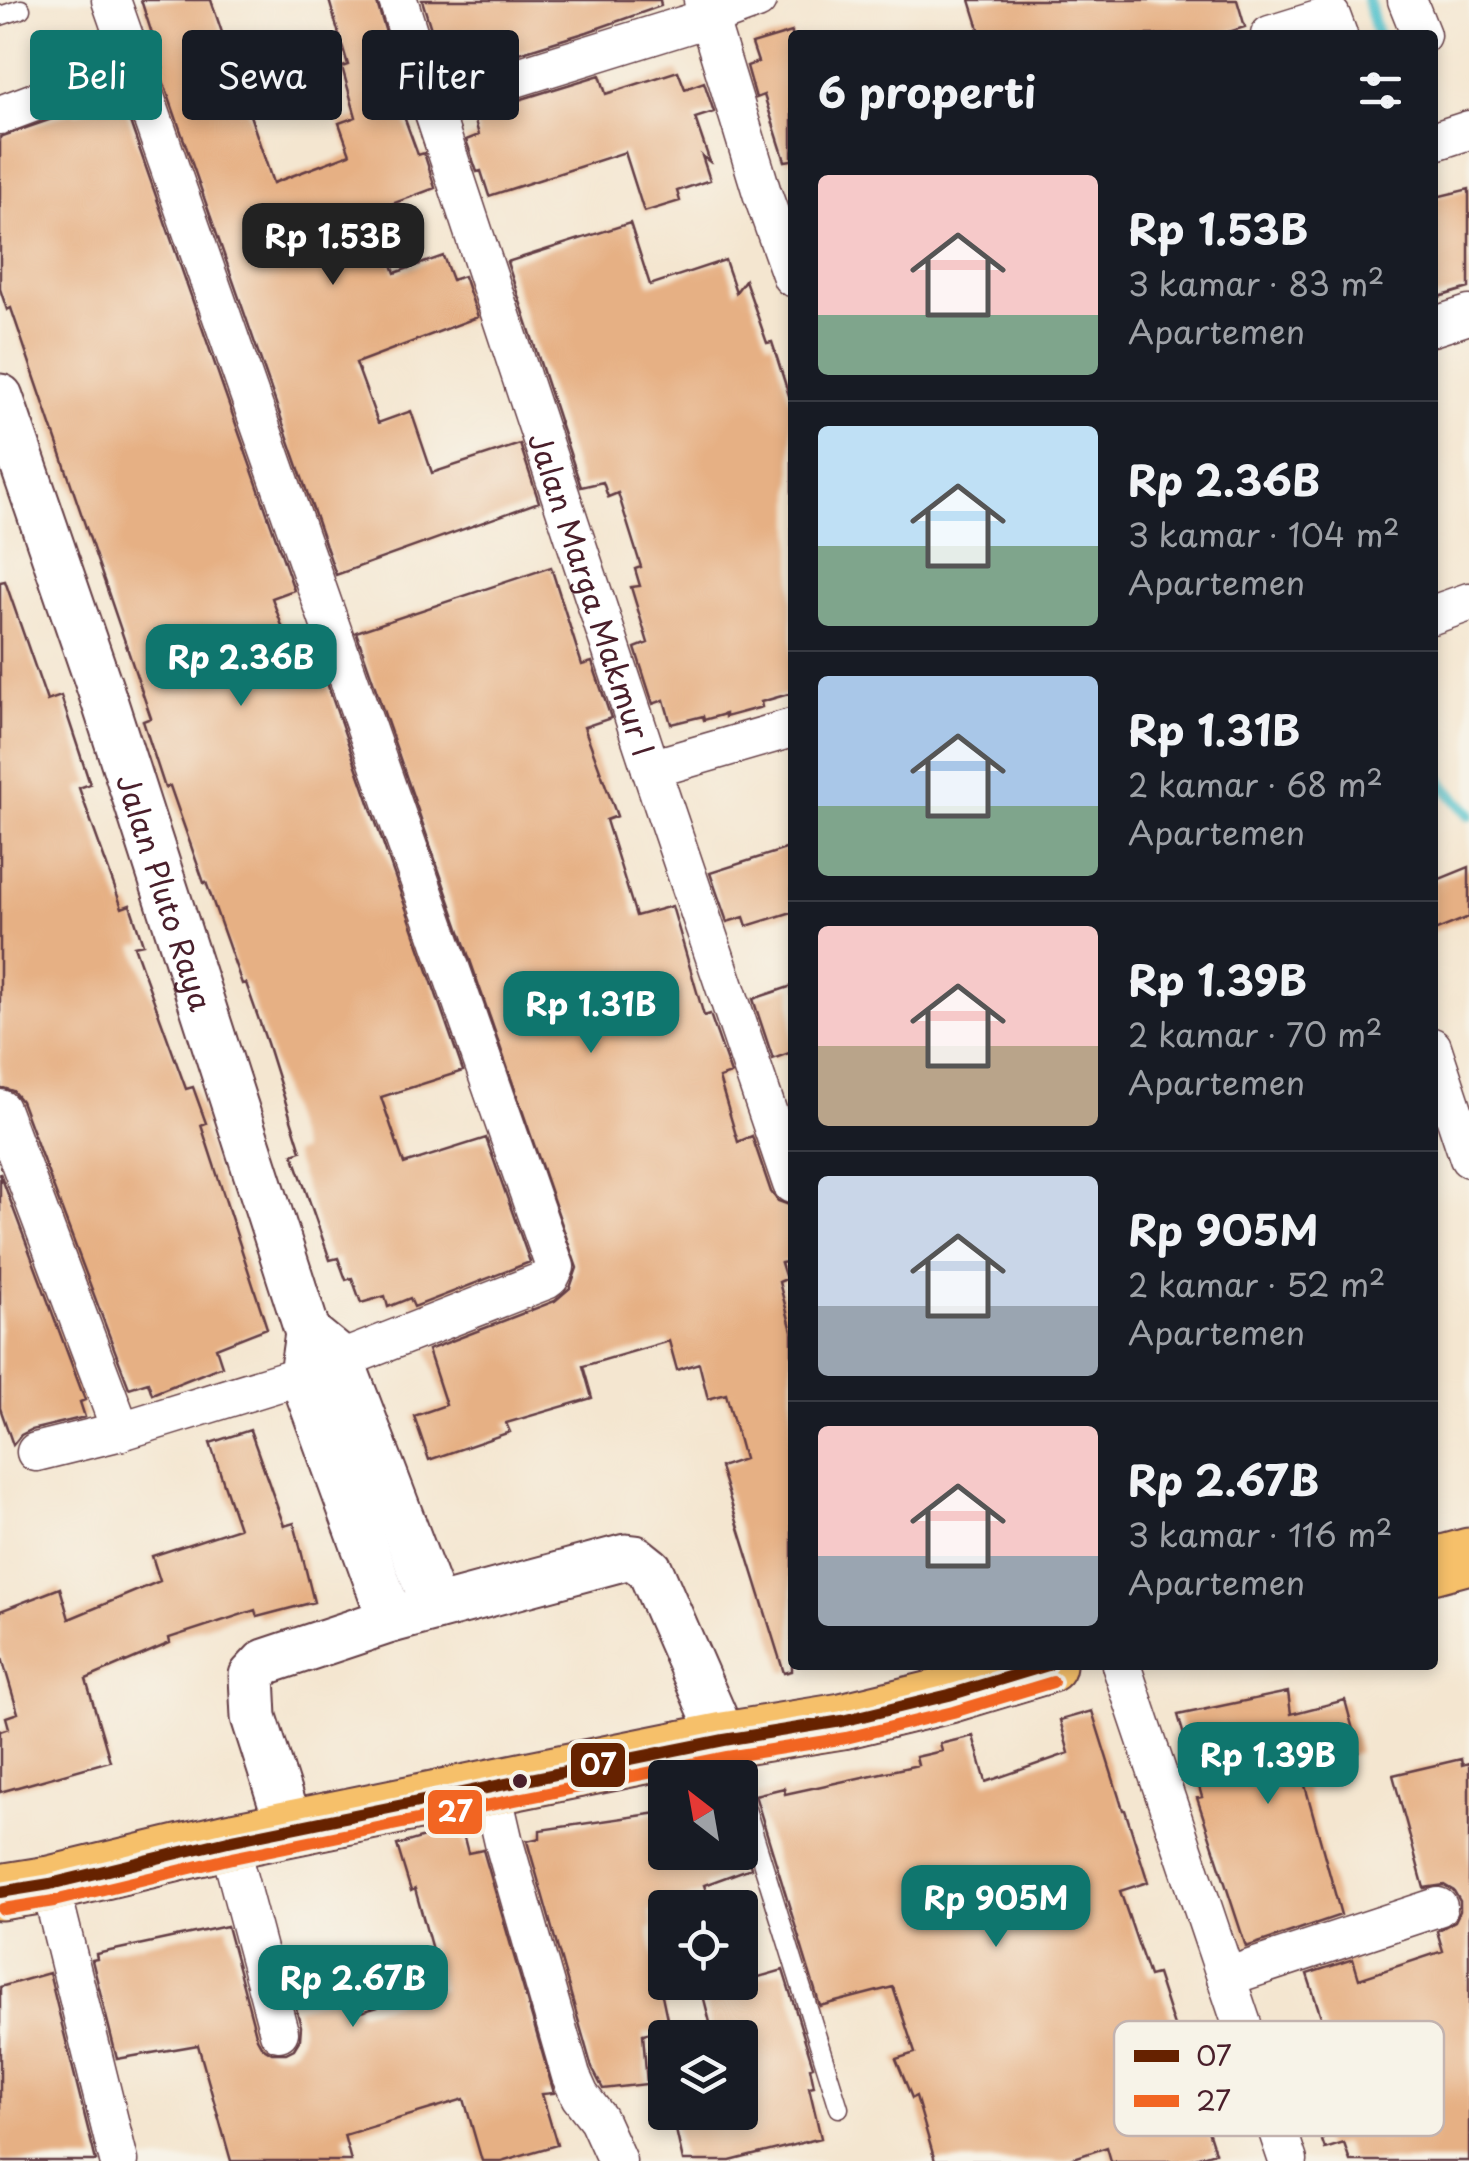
<!DOCTYPE html>
<html lang="id">
<head>
<meta charset="utf-8">
<style>
  body { margin:0; font-family:"Playpen Sans",sans-serif; background:#242831; color:#f1f3f6; height:100vh; display:flex; flex-direction:column; font-size:38px; white-space:nowrap }
  * { box-sizing:border-box; margin:0 }
  p { font-size:32px; color:#9ea1a6 }
  .icon { flex:none; width:55px; height:55px; fill:none; stroke:currentColor; stroke-width:2; stroke-linecap:round; stroke-linejoin:round }
  .map { position:relative; flex:1; overflow:hidden }
  .side { position:absolute; left:788px; top:30px; width:650px; height:1640px; display:flex; flex-direction:column; background:#171b24; border-radius:10px; box-shadow:0 5px 15px #0003 }
  .side>* { flex:none }
  .hud { position:absolute; left:30px; top:30px; width:608px; height:90px; display:flex; gap:20px }
  .needle { width:65px; rotate:329deg }
  .buttons { position:absolute; left:648px; top:1760px; display:grid; gap:20px }
  .buttons a { display:grid; place-items:center; width:110px; height:110px; border-radius:10px; background:#171b24; box-shadow:0 5px 15px #0003; font-size:50px }
  .price { position:absolute; translate:-50% -85px; padding:0 22px; border-radius:20px; background:#0f766e; color:#fff; font-size:32px; line-height:65px; filter:drop-shadow(0 2px 5px #0008) }
  .price::after { content:''; position:absolute; left:50%; top:60px; width:30px; height:22px; margin-left:-15px; background:inherit; clip-path:polygon(0 0,100% 0,50% 100%) }
  .price.selected { background:#222; color:#fff }
  ul { padding:0; list-style:none }
  li { display:flex; align-items:center; gap:30px; height:250px; padding:0 30px }
  li+li { border-top:2px solid #363941 }
  li span { display:grid; place-items:center; flex:none; width:280px; height:200px; border-radius:10px; color:#555 }
  li>.icon { margin-inline-start:auto }
  span .icon { width:120px; height:120px; fill:#fffc; stroke-width:1 }
  li b { font-size:42px }
  h2 { display:flex; justify-content:space-between; align-items:center; height:120px; padding:0 30px; font-size:42px }
  .pill { padding:0 35px; border-radius:10px; background:#171b24; box-shadow:0 5px 15px #0003; font-size:35px; line-height:90px }
  .pill.selected { background:#0f766e; color:#fff }
  .map>svg:first-child { display:block }
</style>
</head>
<body>
<div class="map">
<svg width="1469" height="2161" viewBox="0 0 1469 2161">
  <rect width="100%" height="100%" fill="#f7f3e8"/>
  <filter id="ink" filterUnits="userSpaceOnUse"><feTurbulence type="fractalNoise" baseFrequency=".01" numOctaves="2"/><feDisplacementMap in="SourceGraphic" scale="20" xChannelSelector="R" yChannelSelector="G"/><feConvolveMatrix kernelMatrix="1 2 1 2 8 2 1 2 1" color-interpolation-filters="sRGB"/></filter>
  <filter id="wash" filterUnits="userSpaceOnUse"><feTurbulence type="fractalNoise" baseFrequency=".0048" numOctaves="4" result="noise"/><feDisplacementMap in="SourceGraphic" scale="40" xChannelSelector="R" yChannelSelector="G"/><feGaussianBlur stdDeviation="2.25" result="paint"/><feColorMatrix in="noise" values="0 0 0 0 0 0 0 0 0 0 0 0 0 0 0 0 0 1.4 0 .05"/><feComposite in="paint" operator="in"/></filter>
  <g filter="url(#wash)">
    <rect width="100%" height="100%" fill="#f4e6d0"/>
    <g fill="none" stroke-linecap="round" stroke-linejoin="round">
      <path stroke="#56c3cd" stroke-width="12" d="M1368 0 1377 35
        M1432 768 1445 787 1469 814"/>
    </g>
    <g id="blocks">
      <path fill="#e6b084" d="M141 0H211L273 183 350 154 339 123 356 117 342 67 348 65 329 0H376L400 79 391 81 418 155 424 153 435 188 373 211 395 273 443 256 452 280 464 276 478 317 356 363 378 423 411 411 432 473 520 444 539 502 336 575 159 69 163 68Z
        M422 0H660L661 6 587 32 461 71 458 63 443 67Z
        M970 0H1237L1245 27 1219 35H981Z
        M792 32V160L785 161 764 95 756 98 747 66 758 62 752 44Z
        M678 71 685 89 704 82 714 112 695 118 710 162 702 156 710 180 677 191 680 201 644 212 625 152 489 196 481 171 477 172 466 140 479 135 473 114 600 75 606 94Z
        M122 99 294 590 272 598 292 654 314 646 463 1071 381 1097 404 1164 486 1138 530 1262 414 1307 410 1298 388 1307 385 1296 361 1303 352 1278 346 1280 338 1258 330 1260 293 1154 301 1151 267 1043 246 983 242 984 206 882 204 883 170 786 165 788 143 721 151 718 11 308 7 310 0 289V137L75 111 76 114Z
        M1469 189V288L1432 299V198Z
        M630 223 650 285 725 260 736 292 745 280 767 343 772 342 792 405V693L761 702 762 707 725 717V714L704 720 703 716 671 724 664 700 653 704 635 648 648 643 631 587 640 586 635 569 641 567 618 493 608 497 603 482 581 487 507 262Z
        M551 567 582 665 592 662 611 718 584 727 617 816 606 820 636 916 672 906 704 1016 710 1014 731 1074 719 1078 738 1142 752 1136 771 1192 778 1201 792 1206V1261L781 1263 786 1279 779 1282 792 1331V1671L784 1673 720 1467 744 1459 726 1394 708 1399 699 1363 677 1370 669 1341 583 1366 592 1398 506 1423 510 1432 429 1460 414 1416 446 1405 428 1350 555 1301 570 1288 577 1268 356 632Z
        M5 581 47 701 61 696 90 784 79 788 122 908 130 905 143 944 134 946 186 1089 193 1087 206 1123 201 1125 267 1328 216 1348 222 1366 152 1394 148 1382 129 1388 21 1101 13 1091 0 1087V582Z
        M792 847V912L747 926 744 917 727 922 710 873Z
        M1469 867V917L1432 932V882Z
        M792 986V1052L773 1059 753 999Z
        M0 1173 85 1400 80 1402 85 1417 31 1430 21 1435 13 1445 0 1408Z
        M250 1430 284 1526 294 1523 314 1602 257 1617 255 1610 169 1638 170 1643 86 1679 110 1761 0 1792V1731L9 1728 6 1717 18 1713 0 1651V1611L60 1588 69 1619 160 1581 152 1556 239 1528 210 1443Z
        M1288 1692 1291 1714 1345 1700 1359 1752 1301 1771 1341 1915 1246 1947 1197 1798 1202 1797 1178 1715Z
        M1092 1711 1123 1810H1125L1148 1882 1120 1891 1149 1976 1157 1974 1215 2152 1185 2161H1111L1107 2147 1065 2161H935L916 2096 912 2098 896 2059 915 2053 893 1987 820 2006 755 1795 784 1788 785 1794 918 1765 916 1757 942 1751 940 1744 973 1736 986 1782 1069 1753 1060 1720Z
        M1461 1759 1462 1765 1469 1763V2161H1350L1344 2143 1325 2149 1293 2056 1330 2044 1307 1974 1353 1959 1359 1979 1443 1951 1437 1931 1455 1921 1460 1911V1901L1454 1891 1444 1885 1424 1888 1393 1775Z
        M665 1812V1852H740V1832L751 1868 704 1885 706 1891 649 1911 652 1928 648 1929 669 2028 643 2034 647 2084 603 2089 592 2068 527 1841 540 1838V1830Z
        M461 1826 468 1853 483 1850 554 2093 542 2094 557 2145 501 2161H482L464 2099 344 2135 351 2161H231L198 2045 117 2059 92 1960 97 1959 96 1954 227 1926 257 2038 262 2047 272 2053H286L294 2049 300 2039 301 2026 296 2008 351 1992 357 2013 443 1989 415 1889 411 1891 397 1845Z
        M783 1970 813 2066 810 2067 814 2086 809 2087 821 2138 730 2161H683L672 2112H740V2038H714L703 1995 732 1989 731 1985Z
        M49 1973 96 2161H0V1987Z"/>
    </g>
  </g>
  <g filter="url(#ink)">
    <use href="#blocks" fill-opacity="0" stroke="#643d44" stroke-width="2.5"/>
    <g fill="none" stroke-linecap="round" stroke-linejoin="round">
      <defs>
        <path id="service" d="M0 16 21 9
          M726 1745 736 1778
          M740 1790 839 2108"/>
        <g id="minor">
          <path id="s1" d="M398 0 431 104 651 769 792 1184"/>
          <path d="M703 0 762 193 792 277"/>
          <path d="M1407 0 1421 35"/>
          <path d="M1270 35 1331 16 1338 35"/>
          <path d="M431 104 708 18 757 0"/>
          <path d="M0 115 134 65"/>
          <path d="M1432 142 1469 130"/>
          <path d="M1432 327 1469 315"/>
          <path d="M1432 615 1469 602"/>
          <path d="M651 769 792 728"/>
          <path d="M1432 1047 1469 1158"/>
          <path d="M0 1109 121 1431"/>
          <path d="M36 1452 121 1431 302 1375 546 1280 550 1277 555 1267 111 0"/>
          <path d="M1121 1665 1288 2161"/>
          <path d="M491 1787 504 1843 571 2076 580 2096 598 2119 617 2161"/>
          <path d="M228 1841 279 2032"/>
          <path d="M50 1884 119 2161"/>
          <path d="M1226 1977 1438 1907"/>
        </g>
        <g id="tertiary">
          <path id="s2" d="M0 397 104 700 308 1333 302 1375 391 1620"/>
          <path d="M308 1333 341 1360 435 1608"/>
          <path d="M290 1830 254 1717 252 1676 265 1662 391 1620 626 1557 635 1558 650 1570 724 1740"/>
        </g>
        <path id="primary" d="M1432 1566 1469 1556
          M0 1892 50 1884 228 1841 521 1781 724 1740 842 1721 949 1695 1048 1665"/>
      </defs>
      <use href="#service" stroke="#643d44" stroke-width="21"/>
      <use href="#minor" stroke="#643d44" stroke-width="41"/>
      <use href="#tertiary" stroke="#643d44" stroke-width="49"/>
      <use href="#primary" stroke="#643d44" stroke-width="59"/>
      <use href="#service" stroke="#fff" stroke-width="18"/>
      <use href="#minor" stroke="#fff" stroke-width="38"/>
      <use href="#tertiary" stroke="#fff" stroke-width="45"/>
      <use href="#primary" stroke="#f6c06b" stroke-width="55"/>
      <defs>
        <path id="bus-1" d="M0 1892 50 1884 228 1841 521 1781 724 1740 842 1721 949 1695 1048 1665"/>
        <path id="bus-2" d="M3 1909 54 1901 232 1858 524 1798 727 1757 846 1738 953 1712 1053 1682"/>
      </defs>
      <use href="#bus-1" stroke="#f7f3e8" stroke-width="20"/>
      <use href="#bus-2" stroke="#f7f3e8" stroke-width="20"/>
      <use href="#bus-1" stroke="#620" stroke-width="12"/>
      <use href="#bus-2" stroke="#f26522" stroke-width="12"/>
    </g>
  </g>
  <circle fill="#4a1f2b" stroke="#f7f3e8" stroke-width="4" cx="520" cy="1781" r="9"/>
  <g text-anchor="middle" dominant-baseline="central" stroke-width="8" stroke-linejoin="round" paint-order="stroke">
    <g font-size="30" fill="#4a1f2b" stroke="#f7f3e8">
      <text stroke="none"><textPath href="#s1" startOffset="625">Jalan Marga Makmur I</textPath></text>
      <text stroke="none"><textPath href="#s2" startOffset="522">Jalan Pluto Raya</textPath></text>
    </g>
  </g>
  <rect x="1114" y="2021" width="330" height="115" rx="15" fill="#f7f3e8" stroke="#c3b3af" stroke-width="2.5"/>
  <rect x="1134" y="2050" width="45" height="12" fill="#620"/>
  <rect x="1134" y="2095" width="45" height="12" fill="#f26522"/>
  <g font-size="28" fill="#4a1f2b">
    <text x="1196" y="2066">07</text>
    <text x="1196" y="2111">27</text>
  </g>
  <g stroke="#f7f3e8" stroke-width="4">
    <rect x="569" y="1741" width="58" height="48" rx="10" fill="#620"/>
    <rect x="426" y="1788" width="58" height="48" rx="10" fill="#f26522"/>
  </g>
  <g font-size="28" text-anchor="middle" font-weight="bold" fill="#fff">
    <text x="598" y="1775">07</text>
    <text x="455" y="1822">27</text>
  </g>
</svg>
<div class="buttons">
<a><svg class="needle" viewBox="-14 -14 28 28"><path d="M0-13l5 13h-10z" fill="#e53935"/><path d="M0 13l5-13h-10z" fill="#9ea1a6"/></svg></a>
<a><svg class="icon" aria-label="locate" viewBox="0 0 24 24"><circle cx="12" cy="12" r="6"/><path d="M12 2v4M12 18v4M2 12h4M18 12h4"/></svg></a>
<a><svg class="icon" aria-label="layers" viewBox="0 0 24 24"><path d="M12 4l9 5-9 5-9-5zM3 14l9 5 9-5"/></svg></a>
</div>
<b class="price selected" style="left:333px;top:288px">Rp 1.53B</b>
<b class="price" style="left:241px;top:709px">Rp 2.36B</b>
<b class="price" style="left:591px;top:1056px">Rp 1.31B</b>
<b class="price" style="left:1268px;top:1807px">Rp 1.39B</b>
<b class="price" style="left:996px;top:1950px">Rp 905M</b>
<b class="price" style="left:353px;top:2030px">Rp 2.67B</b>
<div class="hud">
<a class="pill selected">Beli</a>
<a class="pill">Sewa</a>
<a class="pill">Filter</a>
</div>
<section class="side">
<h2>6 properti<svg class="icon" aria-label="filters" viewBox="0 0 24 24"><path d="M4 7h16M4 17h16"/><circle cx="9" cy="7" r="2"/><circle cx="15" cy="17" r="2"/></svg></h2>
<ul>
<li><span style="background:linear-gradient(#f6c9c9 70%,#7fa58c 0)"><svg class="icon" aria-label="home" viewBox="0 0 24 24"><path d="M3 11l9-7 9 7M6 9v11h12V9"/></svg></span><div><b>Rp 1.53B</b><p>3 kamar · 83 m²</p><p>Apartemen</p></div></li>
<li><span style="background:linear-gradient(#bfe0f5 60%,#7fa58c 0)"><svg class="icon" aria-label="home" viewBox="0 0 24 24"><path d="M3 11l9-7 9 7M6 9v11h12V9"/></svg></span><div><b>Rp 2.36B</b><p>3 kamar · 104 m²</p><p>Apartemen</p></div></li>
<li><span style="background:linear-gradient(#a9c7e8 65%,#7fa58c 0)"><svg class="icon" aria-label="home" viewBox="0 0 24 24"><path d="M3 11l9-7 9 7M6 9v11h12V9"/></svg></span><div><b>Rp 1.31B</b><p>2 kamar · 68 m²</p><p>Apartemen</p></div></li>
<li><span style="background:linear-gradient(#f6c9c9 60%,#b9a48a 0)"><svg class="icon" aria-label="home" viewBox="0 0 24 24"><path d="M3 11l9-7 9 7M6 9v11h12V9"/></svg></span><div><b>Rp 1.39B</b><p>2 kamar · 70 m²</p><p>Apartemen</p></div></li>
<li><span style="background:linear-gradient(#c9d6e8 65%,#9aa5b1 0)"><svg class="icon" aria-label="home" viewBox="0 0 24 24"><path d="M3 11l9-7 9 7M6 9v11h12V9"/></svg></span><div><b>Rp 905M</b><p>2 kamar · 52 m²</p><p>Apartemen</p></div></li>
<li><span style="background:linear-gradient(#f6c9c9 65%,#9aa5b1 0)"><svg class="icon" aria-label="home" viewBox="0 0 24 24"><path d="M3 11l9-7 9 7M6 9v11h12V9"/></svg></span><div><b>Rp 2.67B</b><p>3 kamar · 116 m²</p><p>Apartemen</p></div></li>
</ul>
</section>
</div>
</body>
</html>
